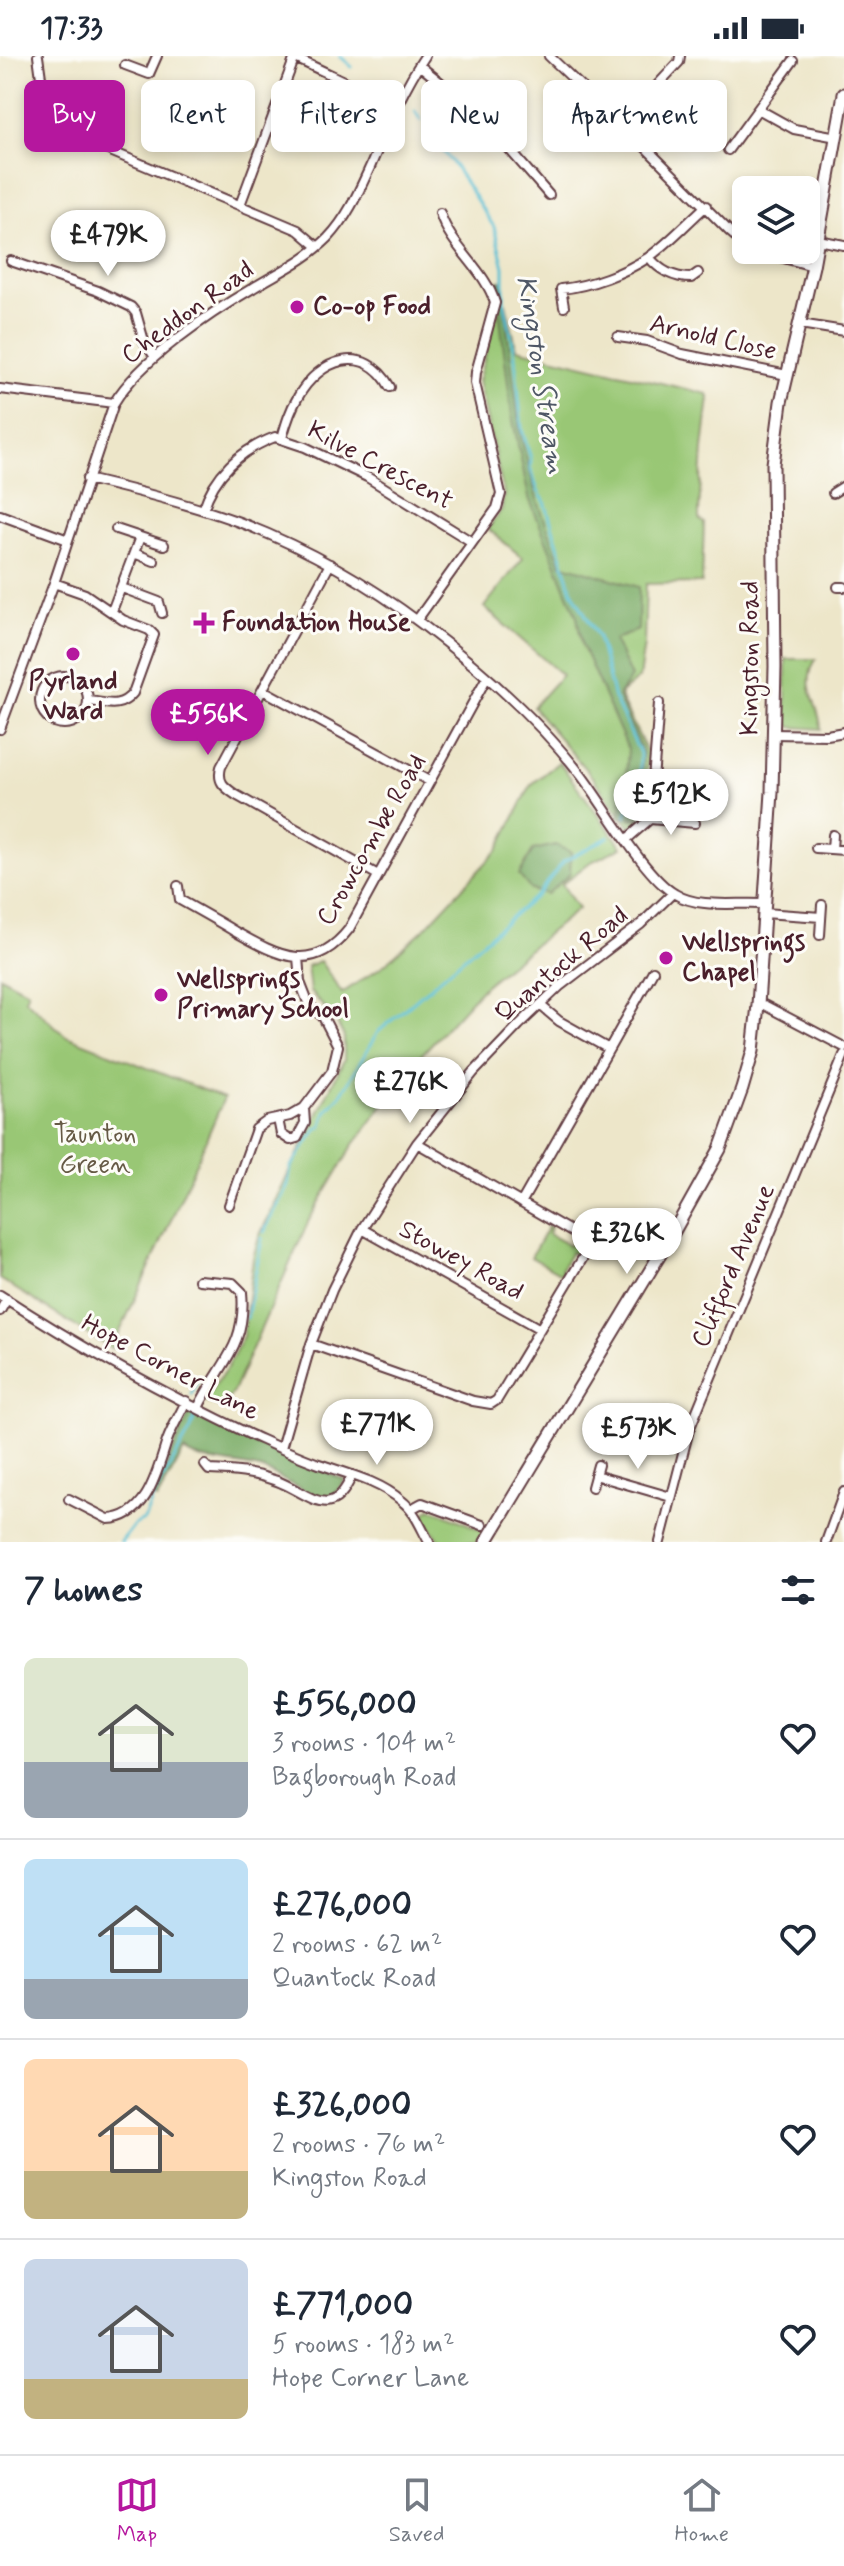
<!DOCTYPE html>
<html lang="en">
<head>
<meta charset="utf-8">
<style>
  body { margin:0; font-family:Mynerve,sans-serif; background:#f6f6f7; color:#1f2937; height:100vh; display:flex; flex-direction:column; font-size:30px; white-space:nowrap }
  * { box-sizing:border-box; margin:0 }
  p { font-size:26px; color:#747a83 }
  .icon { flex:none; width:44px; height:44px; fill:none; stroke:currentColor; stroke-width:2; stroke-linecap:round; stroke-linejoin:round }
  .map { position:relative; height:1486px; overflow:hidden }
  .panel { display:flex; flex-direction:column; background:#fff; flex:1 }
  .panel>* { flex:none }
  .guide { position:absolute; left:24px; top:24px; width:796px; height:72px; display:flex; gap:16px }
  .tools { position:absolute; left:732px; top:120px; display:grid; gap:16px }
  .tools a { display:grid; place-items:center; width:88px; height:88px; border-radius:12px; background:#fff; box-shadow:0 4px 12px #0003; font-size:40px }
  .price { position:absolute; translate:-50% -68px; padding:0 18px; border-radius:28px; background:#fff; color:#222; font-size:26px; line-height:52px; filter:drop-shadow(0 2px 4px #0008) }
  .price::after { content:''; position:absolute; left:50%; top:48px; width:24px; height:18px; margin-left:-12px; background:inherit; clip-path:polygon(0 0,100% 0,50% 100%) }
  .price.selected { background:#b5179e; color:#fff }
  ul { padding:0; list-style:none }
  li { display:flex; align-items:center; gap:24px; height:200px; padding:0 24px }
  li+li { border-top:2px solid #e0e1e3 }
  li span { display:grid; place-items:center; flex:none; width:224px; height:160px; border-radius:12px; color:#555 }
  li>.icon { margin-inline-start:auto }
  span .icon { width:96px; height:96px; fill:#fffc; stroke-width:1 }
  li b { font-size:34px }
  h2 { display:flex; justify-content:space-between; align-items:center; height:96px; padding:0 24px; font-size:34px }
  .pill { padding:0 28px; border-radius:12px; background:#fff; box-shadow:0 4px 12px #0003; font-size:28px; line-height:72px }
  .pill.selected { background:#b5179e; color:#fff }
  .status { display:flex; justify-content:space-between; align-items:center; height:56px; padding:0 40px; background:#fff; direction:ltr }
  .status svg { height:22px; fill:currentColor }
  .menu { display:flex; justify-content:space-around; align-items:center; height:112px; border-top:2px solid #e0e1e3; background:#fff; font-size:22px; color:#747a83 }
  .menu a { display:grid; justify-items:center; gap:4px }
  .menu .selected { color:#b5179e }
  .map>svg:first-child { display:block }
</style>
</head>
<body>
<div class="status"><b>17:33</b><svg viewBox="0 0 49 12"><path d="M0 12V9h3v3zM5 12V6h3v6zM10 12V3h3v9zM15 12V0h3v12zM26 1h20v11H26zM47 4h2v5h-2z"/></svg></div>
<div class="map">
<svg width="844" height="1486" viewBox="0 0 844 1486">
  <rect width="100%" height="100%" fill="#fdfcf7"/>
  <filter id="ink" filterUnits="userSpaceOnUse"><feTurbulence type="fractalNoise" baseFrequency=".0125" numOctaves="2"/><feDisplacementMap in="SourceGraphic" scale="16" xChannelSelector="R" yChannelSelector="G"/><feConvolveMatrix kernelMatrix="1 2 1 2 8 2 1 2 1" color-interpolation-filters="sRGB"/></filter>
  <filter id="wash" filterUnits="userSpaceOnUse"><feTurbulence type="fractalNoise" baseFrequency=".006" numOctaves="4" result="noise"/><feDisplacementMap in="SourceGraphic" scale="32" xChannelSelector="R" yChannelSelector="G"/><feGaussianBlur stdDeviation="1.8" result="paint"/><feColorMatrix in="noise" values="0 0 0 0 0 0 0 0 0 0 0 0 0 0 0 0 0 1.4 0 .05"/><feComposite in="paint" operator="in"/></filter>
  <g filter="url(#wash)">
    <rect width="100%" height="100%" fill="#ede6c9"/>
    <path fill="#99c775" stroke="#727350" stroke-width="2" d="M506 248 517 293 708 338 709 342 703 393 699 456V463L704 467 702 527 646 528 644 588 639 622 621 637V643L648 698 643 758 640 767 630 770 625 765 593 722 533 651 562 619 484 551 523 502 488 473 502 453 504 438 478 325 499 251Z
      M786 603H816C799 634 820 645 821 673L791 671 786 663Z
      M559 706 622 791 589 807 562 828 578 853 484 930 415 1006 352 1091 309 1164 233 1336 222 1352 204 1345 228 1310 243 1280 253 1202 259 1181 293 1108 344 1004V981L335 963 310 936 307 910 320 905 342 937 384 909 422 875 498 794 531 729Z
      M0 920 28 935 25 943 66 980 224 1042 177 1151 112 1293 0 1223Z
      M548 1170 551 1171 548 1178 570 1190 574 1184 579 1190 578 1199 571 1196 561 1213 565 1220 531 1201Z
      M430 1453 438 1455 486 1476 480 1486H441L426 1465 424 1459Z"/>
    <path fill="#7aac66" stroke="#626648" stroke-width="2" d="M501 225 520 377 537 443 561 508 639 531 638 574 614 584 631 621 618 640 643 697 639 763 619 761 626 720 628 693 582 589 577 561 529 442 512 360 498 246 493 227Z
      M556 789 571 796 570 818 547 838 531 834 519 819 533 794Z
      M189 1358 198 1360 345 1424C341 1431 337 1439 328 1440 306 1441 283 1421 263 1414 245 1408 195 1406 184 1395L157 1443 152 1441Z"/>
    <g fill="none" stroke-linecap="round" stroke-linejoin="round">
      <path stroke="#57bfd4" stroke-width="3" d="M340 0 352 11
        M415 55 421 65
        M426 75 452 106 494 171 504 211V245L514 292 522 374 531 403 530 411 538 435 545 446 572 535 598 581 614 642 640 697V716L626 761
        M264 1176 288 1129 291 1111 317 1072 321 1071 327 1054 342 1037 378 976 537 839 564 805 609 781
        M247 1262 262 1182
        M192 1338 197 1324 206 1323 235 1276
        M121 1486 134 1469 144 1464 153 1441 191 1373 194 1362"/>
    </g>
  </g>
  <g filter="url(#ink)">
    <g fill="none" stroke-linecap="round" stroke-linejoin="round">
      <defs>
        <path id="street" d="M38 0 46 58 58 73 298 174 318 191
          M549 0 630 77
          M293 1 397 50
          M125 9 149 18 157 0
          M419 9 477 56 549 139
          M758 53 794 73 837 81
          M621 68 679 6 680 0
          M637 83 729 175 746 190
          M728 94 793 5
          M240 149 295 1
          M818 184 844 189
          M754 194 813 210
          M649 201C659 214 674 222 691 222L698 217
          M11 205 98 235 131 251 136 257 144 285 155 301
          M564 251 561 233C590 230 625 217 649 201 670 186 687 167 706 150
          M800 268 844 275
          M618 281 647 285 682 298 787 319
          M0 333 114 347
          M282 382C286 368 290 354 298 341 319 303 365 286 390 331
          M87 423C138 435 190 448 239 466 304 491 368 527 423 569 481 613 537 662 581 719 604 749 645 821 675 838 699 853 737 846 764 848
          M833 437 844 430
          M203 454C214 419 240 394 275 381L305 391 367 421 472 486
          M0 459 68 484
          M116 473 164 489
          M134 497 154 505
          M330 508 221 711C217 726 224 731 236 739L378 819
          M54 527 85 538 123 564 149 574 154 579 133 637C120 653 107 647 89 645
          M838 531H844
          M122 532 159 546 162 557
          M112 555 140 481
          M417 564 497 452 501 438 475 327 476 316 495 247C485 213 451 192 440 157
          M40 644a24 24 0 1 1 48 0a24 24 0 1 1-48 0Z
          M263 634 429 725
          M0 673 54 527 114 347C139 305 210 257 253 232 279 216 306 204 328 182 348 161 359 135 371 109 387 72 402 34 425 0
          M773 678 827 679 844 676
          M650 763 695 767
          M627 783 650 763 659 647
          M816 792 844 794
          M832 793 833 779
          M178 830 180 844C198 854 216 864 234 875 277 899 312 920 349 873L487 621
          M764 857 821 861
          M820 879 822 849
          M758 949H764L844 991
          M609 993 653 915
          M278 1063 281 1078 290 1084 297 1082 305 1067 304 1052
          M521 1147 609 993 559 965 540 949
          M229 1149 256 1073 267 1065 290 1060 304 1052 332 1015 338 990 323 961 309 949 300 926 298 901
          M362 1173 540 1273
          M0 1239C80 1291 165 1338 251 1379 273 1389 296 1400 319 1408 348 1418 379 1425 402 1445 415 1455 421 1472 429 1486
          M0 1255 7 1243
          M311 1288 473 1345 491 1348 497 1344 584 1200V1187L577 1179 417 1087
          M198 1352C219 1308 247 1291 242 1236L233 1227 199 1224
          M281 1392 311 1288 332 1234 362 1173 417 1087 474 1016 519 969 560 930 641 868 673 837
          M205 1409 209 1414C234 1415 252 1416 277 1425 309 1437 332 1468 352 1419
          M595 1419 671 1441
          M592 1431 598 1409
          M69 1443 108 1463C147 1462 157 1416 167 1385 172 1371 180 1359 186 1345
          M411 1453 422 1447 482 1469
          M660 1486 689 1374 844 999
          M826 1486 844 1436"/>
        <path id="secondary" d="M486 1486 673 1177 720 1093 742 1033 753 995 758 949 772 736 775 611 773 408 781 346 813 210 844 38"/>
      </defs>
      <use href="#street" stroke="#623d43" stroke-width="12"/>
      <use href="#secondary" stroke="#623d43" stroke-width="15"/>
      <use href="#street" stroke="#fff" stroke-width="8"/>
      <use href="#secondary" stroke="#fff" stroke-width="11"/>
    </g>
  </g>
  <g fill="#b5179e" stroke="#fdfcf7" stroke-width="3">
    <circle cx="297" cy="251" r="8"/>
    <path d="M200 555h8v8h8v8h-8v8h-8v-8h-8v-8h8z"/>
    <circle cx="73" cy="598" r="8"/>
    <circle cx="666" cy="902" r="8"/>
    <circle cx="161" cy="939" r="8"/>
  </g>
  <g text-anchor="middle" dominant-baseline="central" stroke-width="6" stroke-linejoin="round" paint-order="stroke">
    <g font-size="26" font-weight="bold" fill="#4a1f2b" stroke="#fdfcf7" text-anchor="start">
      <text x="313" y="251">Co-op Food</text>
      <text x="222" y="567">Foundation House</text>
      <text x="73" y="626" text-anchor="middle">Pyrland<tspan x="73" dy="30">Ward</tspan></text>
      <text x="682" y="887">Wellsprings<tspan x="682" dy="30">Chapel</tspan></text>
      <text x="177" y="924">Wellsprings<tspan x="177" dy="30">Primary School</tspan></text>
    </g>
    <g font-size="26" fill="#4a1f2b" stroke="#fdfcf7">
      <text transform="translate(188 257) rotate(-36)">Cheddon Road</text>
      <text transform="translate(713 282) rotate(13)">Arnold Close</text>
      <text transform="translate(380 410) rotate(28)">Kilve Crescent</text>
      <text transform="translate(751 602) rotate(-90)">Kingston Road</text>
      <text transform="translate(372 784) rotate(-60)">Crowcombe Road</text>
      <text transform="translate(562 909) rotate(-40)">Quantock Road</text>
      <text transform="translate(461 1205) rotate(29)">Stowey Road</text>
      <text transform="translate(734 1210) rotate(-67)">Clifford Avenue</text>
      <text transform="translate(170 1312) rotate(28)">Hope Corner Lane</text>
    </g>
    <g font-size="26" fill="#665a45" stroke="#fdfcf7">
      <text x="95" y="1079">Taunton<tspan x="95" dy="30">Green</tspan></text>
    </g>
    <g font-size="28" font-style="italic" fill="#4f5766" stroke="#fdfcf7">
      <text transform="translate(540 319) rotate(81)">Kingston Stream</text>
    </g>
  </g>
</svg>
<div class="tools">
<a><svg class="icon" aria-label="layers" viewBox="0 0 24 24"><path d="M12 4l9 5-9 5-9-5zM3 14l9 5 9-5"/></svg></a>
</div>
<b class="price" style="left:108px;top:222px">£479K</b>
<b class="price selected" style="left:208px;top:701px">£556K</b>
<b class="price" style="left:671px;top:781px">£512K</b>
<b class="price" style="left:410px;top:1069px">£276K</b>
<b class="price" style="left:627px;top:1220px">£326K</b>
<b class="price" style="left:377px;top:1411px">£771K</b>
<b class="price" style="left:638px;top:1415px">£573K</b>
<div class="guide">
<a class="pill selected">Buy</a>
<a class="pill">Rent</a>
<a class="pill">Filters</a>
<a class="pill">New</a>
<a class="pill">Apartment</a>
</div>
</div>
<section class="panel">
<h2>7 homes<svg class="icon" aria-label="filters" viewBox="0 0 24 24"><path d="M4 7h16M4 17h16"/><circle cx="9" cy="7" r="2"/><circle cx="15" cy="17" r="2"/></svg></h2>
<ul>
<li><span style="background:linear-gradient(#dfe7d0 65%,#9aa5b1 0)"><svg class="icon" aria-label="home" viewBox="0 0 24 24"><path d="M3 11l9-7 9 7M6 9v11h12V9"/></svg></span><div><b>£556,000</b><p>3 rooms · 104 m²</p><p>Bagborough Road</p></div><svg class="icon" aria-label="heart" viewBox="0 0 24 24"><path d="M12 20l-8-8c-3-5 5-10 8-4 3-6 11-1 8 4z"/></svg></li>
<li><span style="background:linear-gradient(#bfe0f5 75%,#9aa5b1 0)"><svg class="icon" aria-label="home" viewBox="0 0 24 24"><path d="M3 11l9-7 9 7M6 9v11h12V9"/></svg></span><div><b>£276,000</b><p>2 rooms · 62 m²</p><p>Quantock Road</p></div><svg class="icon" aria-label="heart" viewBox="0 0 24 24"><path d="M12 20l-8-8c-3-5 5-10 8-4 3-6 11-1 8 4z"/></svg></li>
<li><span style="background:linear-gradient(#ffd9b3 70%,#c2b280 0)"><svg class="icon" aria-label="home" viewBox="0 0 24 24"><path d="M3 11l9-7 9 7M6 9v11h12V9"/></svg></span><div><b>£326,000</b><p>2 rooms · 76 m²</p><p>Kingston Road</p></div><svg class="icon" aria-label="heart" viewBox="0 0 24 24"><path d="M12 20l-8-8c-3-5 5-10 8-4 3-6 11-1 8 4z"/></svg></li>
<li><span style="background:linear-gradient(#c9d6e8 75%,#c2b280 0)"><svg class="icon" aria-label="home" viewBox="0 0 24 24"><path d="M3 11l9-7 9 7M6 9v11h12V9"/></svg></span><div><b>£771,000</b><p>5 rooms · 183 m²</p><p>Hope Corner Lane</p></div><svg class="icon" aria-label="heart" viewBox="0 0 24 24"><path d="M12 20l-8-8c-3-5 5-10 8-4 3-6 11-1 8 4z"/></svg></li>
</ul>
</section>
<nav class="menu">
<a class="selected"><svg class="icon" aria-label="map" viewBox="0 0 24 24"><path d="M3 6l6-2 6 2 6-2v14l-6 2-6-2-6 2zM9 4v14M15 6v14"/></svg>Map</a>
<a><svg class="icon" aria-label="saved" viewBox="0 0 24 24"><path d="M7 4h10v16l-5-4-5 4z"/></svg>Saved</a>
<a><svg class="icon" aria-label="home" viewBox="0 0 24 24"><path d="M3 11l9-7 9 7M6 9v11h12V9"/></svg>Home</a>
</nav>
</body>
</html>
